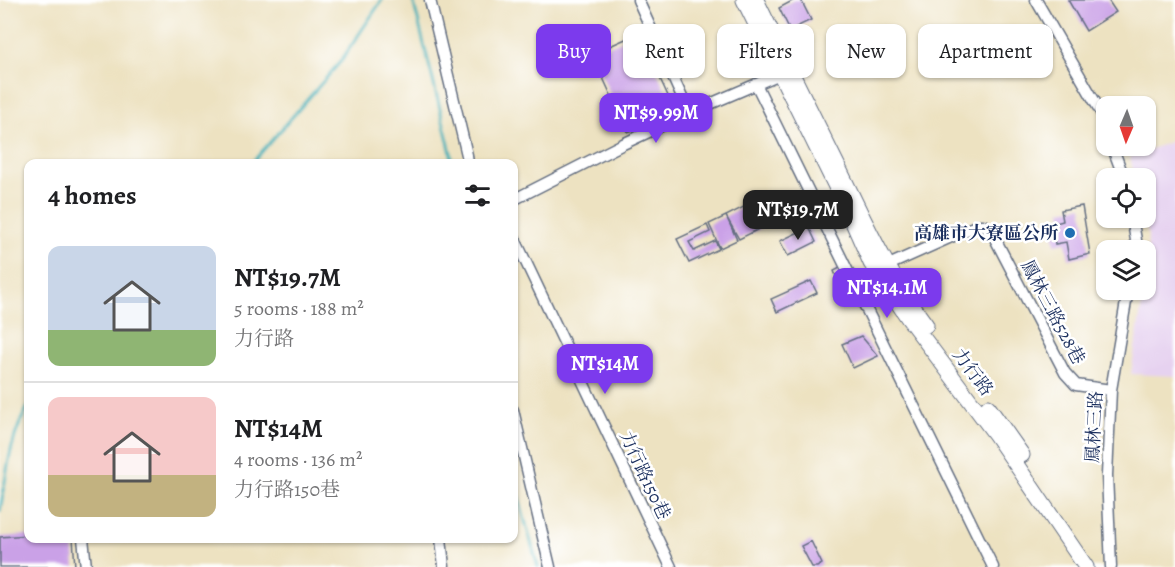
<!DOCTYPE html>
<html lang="en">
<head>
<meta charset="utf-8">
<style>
  body { margin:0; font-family:Alegreya,"Noto Serif TC",serif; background:#f6f6f6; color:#202124; height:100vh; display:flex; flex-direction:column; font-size:22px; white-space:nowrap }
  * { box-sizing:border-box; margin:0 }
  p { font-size:20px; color:#757577 }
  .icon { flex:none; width:33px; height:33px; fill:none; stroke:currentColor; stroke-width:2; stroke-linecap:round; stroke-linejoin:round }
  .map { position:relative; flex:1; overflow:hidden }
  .details { position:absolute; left:24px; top:159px; width:494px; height:384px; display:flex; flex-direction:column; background:#fff; border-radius:12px; box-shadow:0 2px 4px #0004 }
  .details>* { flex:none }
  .guide { position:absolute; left:536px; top:24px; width:549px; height:54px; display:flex; gap:12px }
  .needle { width:39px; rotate:182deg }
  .controls { position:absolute; left:1096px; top:96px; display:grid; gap:12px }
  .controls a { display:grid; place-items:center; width:60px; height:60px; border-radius:12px; background:#fff; box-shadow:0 2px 4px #0004; font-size:30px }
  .price { position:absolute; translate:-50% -51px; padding:0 14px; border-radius:12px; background:#7c3aed; color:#fff; font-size:20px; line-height:39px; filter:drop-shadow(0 2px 3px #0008) }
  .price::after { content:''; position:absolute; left:50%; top:36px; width:18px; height:14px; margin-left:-9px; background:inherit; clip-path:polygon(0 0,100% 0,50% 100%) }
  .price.current { background:#222; color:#fff }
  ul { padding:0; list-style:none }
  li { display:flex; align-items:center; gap:18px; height:150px; padding:0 24px }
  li+li { border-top:2px solid #e0e0e0 }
  li span { display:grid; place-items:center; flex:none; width:168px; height:120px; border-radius:12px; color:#555 }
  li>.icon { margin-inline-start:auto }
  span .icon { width:72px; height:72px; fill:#fffc; stroke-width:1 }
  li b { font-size:26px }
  h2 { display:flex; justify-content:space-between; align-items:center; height:72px; padding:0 24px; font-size:26px }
  .chip { padding:0 21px; border-radius:12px; background:#fff; box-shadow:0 2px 4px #0004; font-size:21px; line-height:54px }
  .chip.current { background:#7c3aed; color:#fff }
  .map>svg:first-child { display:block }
</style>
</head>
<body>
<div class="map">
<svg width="1175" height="567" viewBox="0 0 1175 567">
  <rect width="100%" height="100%" fill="#fff"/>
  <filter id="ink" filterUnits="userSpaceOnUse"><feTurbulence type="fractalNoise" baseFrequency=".0167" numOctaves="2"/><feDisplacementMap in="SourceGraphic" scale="12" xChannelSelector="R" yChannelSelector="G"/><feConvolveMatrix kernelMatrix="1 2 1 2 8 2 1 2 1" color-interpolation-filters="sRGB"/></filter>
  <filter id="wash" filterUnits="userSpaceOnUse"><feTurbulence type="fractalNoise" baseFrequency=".008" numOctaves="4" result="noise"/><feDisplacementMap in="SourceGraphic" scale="24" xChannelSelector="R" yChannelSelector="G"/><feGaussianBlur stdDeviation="1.35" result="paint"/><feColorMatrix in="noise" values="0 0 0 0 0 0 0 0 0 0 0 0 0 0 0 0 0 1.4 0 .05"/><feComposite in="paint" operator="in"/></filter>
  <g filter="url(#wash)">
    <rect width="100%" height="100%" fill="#ede2c1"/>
    <path fill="#e6d2f0" d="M1175 140V376L1131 374 1144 290H1146L1148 236 1145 218H1146V178H1135L1130 157Z"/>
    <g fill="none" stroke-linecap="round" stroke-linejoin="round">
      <path stroke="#3daeb7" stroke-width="3" d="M413 0 451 153V164
        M251 164 341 61 382 0
        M513 478 538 567
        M0 511C7 474 9 439 28 407"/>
    </g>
    <g id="blocks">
      <path fill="#caa1e7" d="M794 0H801L811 20 790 30 779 8Z
        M1068 0H1108L1116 12 1086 31Z
        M639 33 675 111 628 132 592 54Z
        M773 192 785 216 739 239 726 216Z
        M1082 206 1090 254 1069 259 1066 242 1055 244 1052 224 1063 221 1061 210Z
        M726 216 737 240 720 248 709 224Z
        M707 225 710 232 689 242 694 251 715 241 719 249 689 263 677 239Z
        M809 227 816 242 788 256 780 241Z
        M842 267 848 279 839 283 834 271Z
        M811 281 817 293 777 312 771 299Z
        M861 336 878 356 853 368 842 344Z
        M28 535V538H73L75 567H0V537Z
        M811 541 822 564 817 567H812L801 546Z"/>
    </g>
  </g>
  <g filter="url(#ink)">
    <use href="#blocks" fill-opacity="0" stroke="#646e81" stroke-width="1.5"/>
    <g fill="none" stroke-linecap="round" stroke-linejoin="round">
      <defs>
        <path id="minor" d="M430 0 467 155 468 164
          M638 0 689 113
          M1036 0 1102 114 1107 130
          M756 84 993 567
          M1112 146 1124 178
          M513 200 623 144 689 113 787 71
          M1132 218 1136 240 1134 250
          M513 235 671 567
          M882 268 978 225H983L990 229 1065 373 1076 385 1111 390
          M513 410 550 567
          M83 538 86 567
          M441 538 444 567
          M1111 567 1107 475 1111 390 1128 290"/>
        <path id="primary" d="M744 0 848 211 871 263 909 319 996 435 1086 567
          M756 0C784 58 812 115 841 173 866 225 891 279 926 325
          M988 407 1022 455"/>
      </defs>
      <use href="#minor" stroke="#646e81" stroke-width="13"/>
      <use href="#primary" stroke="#646e81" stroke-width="17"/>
      <use href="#minor" stroke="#fff" stroke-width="10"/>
      <use href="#primary" stroke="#fff" stroke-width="15"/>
    </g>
  </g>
  <circle fill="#1f6fb2" stroke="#fff" stroke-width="2" cx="1070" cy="233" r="6"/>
  <g text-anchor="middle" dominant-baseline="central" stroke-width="5" stroke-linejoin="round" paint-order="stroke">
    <g font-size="18" font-weight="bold" fill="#1b2f5e" stroke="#fff" text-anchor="end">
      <text x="1058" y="233">高雄市大寮區公所</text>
    </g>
    <g font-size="18" fill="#1b2f5e" stroke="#fff">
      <text transform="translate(1053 312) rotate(62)">鳳林三路528巷</text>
      <text transform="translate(973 372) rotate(53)">力行路</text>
      <text transform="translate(1094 427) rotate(-87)">鳳林三路</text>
      <text transform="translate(645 475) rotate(65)">力行路150巷</text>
    </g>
  </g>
</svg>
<div class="controls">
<a><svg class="needle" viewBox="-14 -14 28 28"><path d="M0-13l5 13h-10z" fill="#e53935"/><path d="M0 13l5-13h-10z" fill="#757577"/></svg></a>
<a><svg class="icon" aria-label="locate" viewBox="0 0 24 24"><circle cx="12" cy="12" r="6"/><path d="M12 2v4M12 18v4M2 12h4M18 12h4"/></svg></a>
<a><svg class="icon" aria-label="layers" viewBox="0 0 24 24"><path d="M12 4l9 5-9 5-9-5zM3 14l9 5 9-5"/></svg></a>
</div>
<b class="price" style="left:656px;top:144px">NT$9.99M</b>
<b class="price current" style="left:798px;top:241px">NT$19.7M</b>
<b class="price" style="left:887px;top:319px">NT$14.1M</b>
<b class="price" style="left:605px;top:395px">NT$14M</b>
<div class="guide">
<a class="chip current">Buy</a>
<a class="chip">Rent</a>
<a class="chip">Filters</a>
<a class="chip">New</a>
<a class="chip">Apartment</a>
</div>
<section class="details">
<h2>4 homes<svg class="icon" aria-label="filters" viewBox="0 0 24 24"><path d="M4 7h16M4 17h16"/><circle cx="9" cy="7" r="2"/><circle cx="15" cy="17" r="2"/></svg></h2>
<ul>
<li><span style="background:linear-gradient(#c9d6e8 70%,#8fb573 0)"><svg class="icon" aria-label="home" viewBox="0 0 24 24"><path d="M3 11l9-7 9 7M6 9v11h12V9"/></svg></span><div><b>NT$19.7M</b><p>5 rooms · 188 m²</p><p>力行路</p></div></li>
<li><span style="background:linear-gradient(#f6c9c9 65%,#c2b280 0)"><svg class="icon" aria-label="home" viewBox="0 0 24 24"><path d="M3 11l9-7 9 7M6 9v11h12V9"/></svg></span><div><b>NT$14M</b><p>4 rooms · 136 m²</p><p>力行路150巷</p></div></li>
</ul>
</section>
</div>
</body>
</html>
